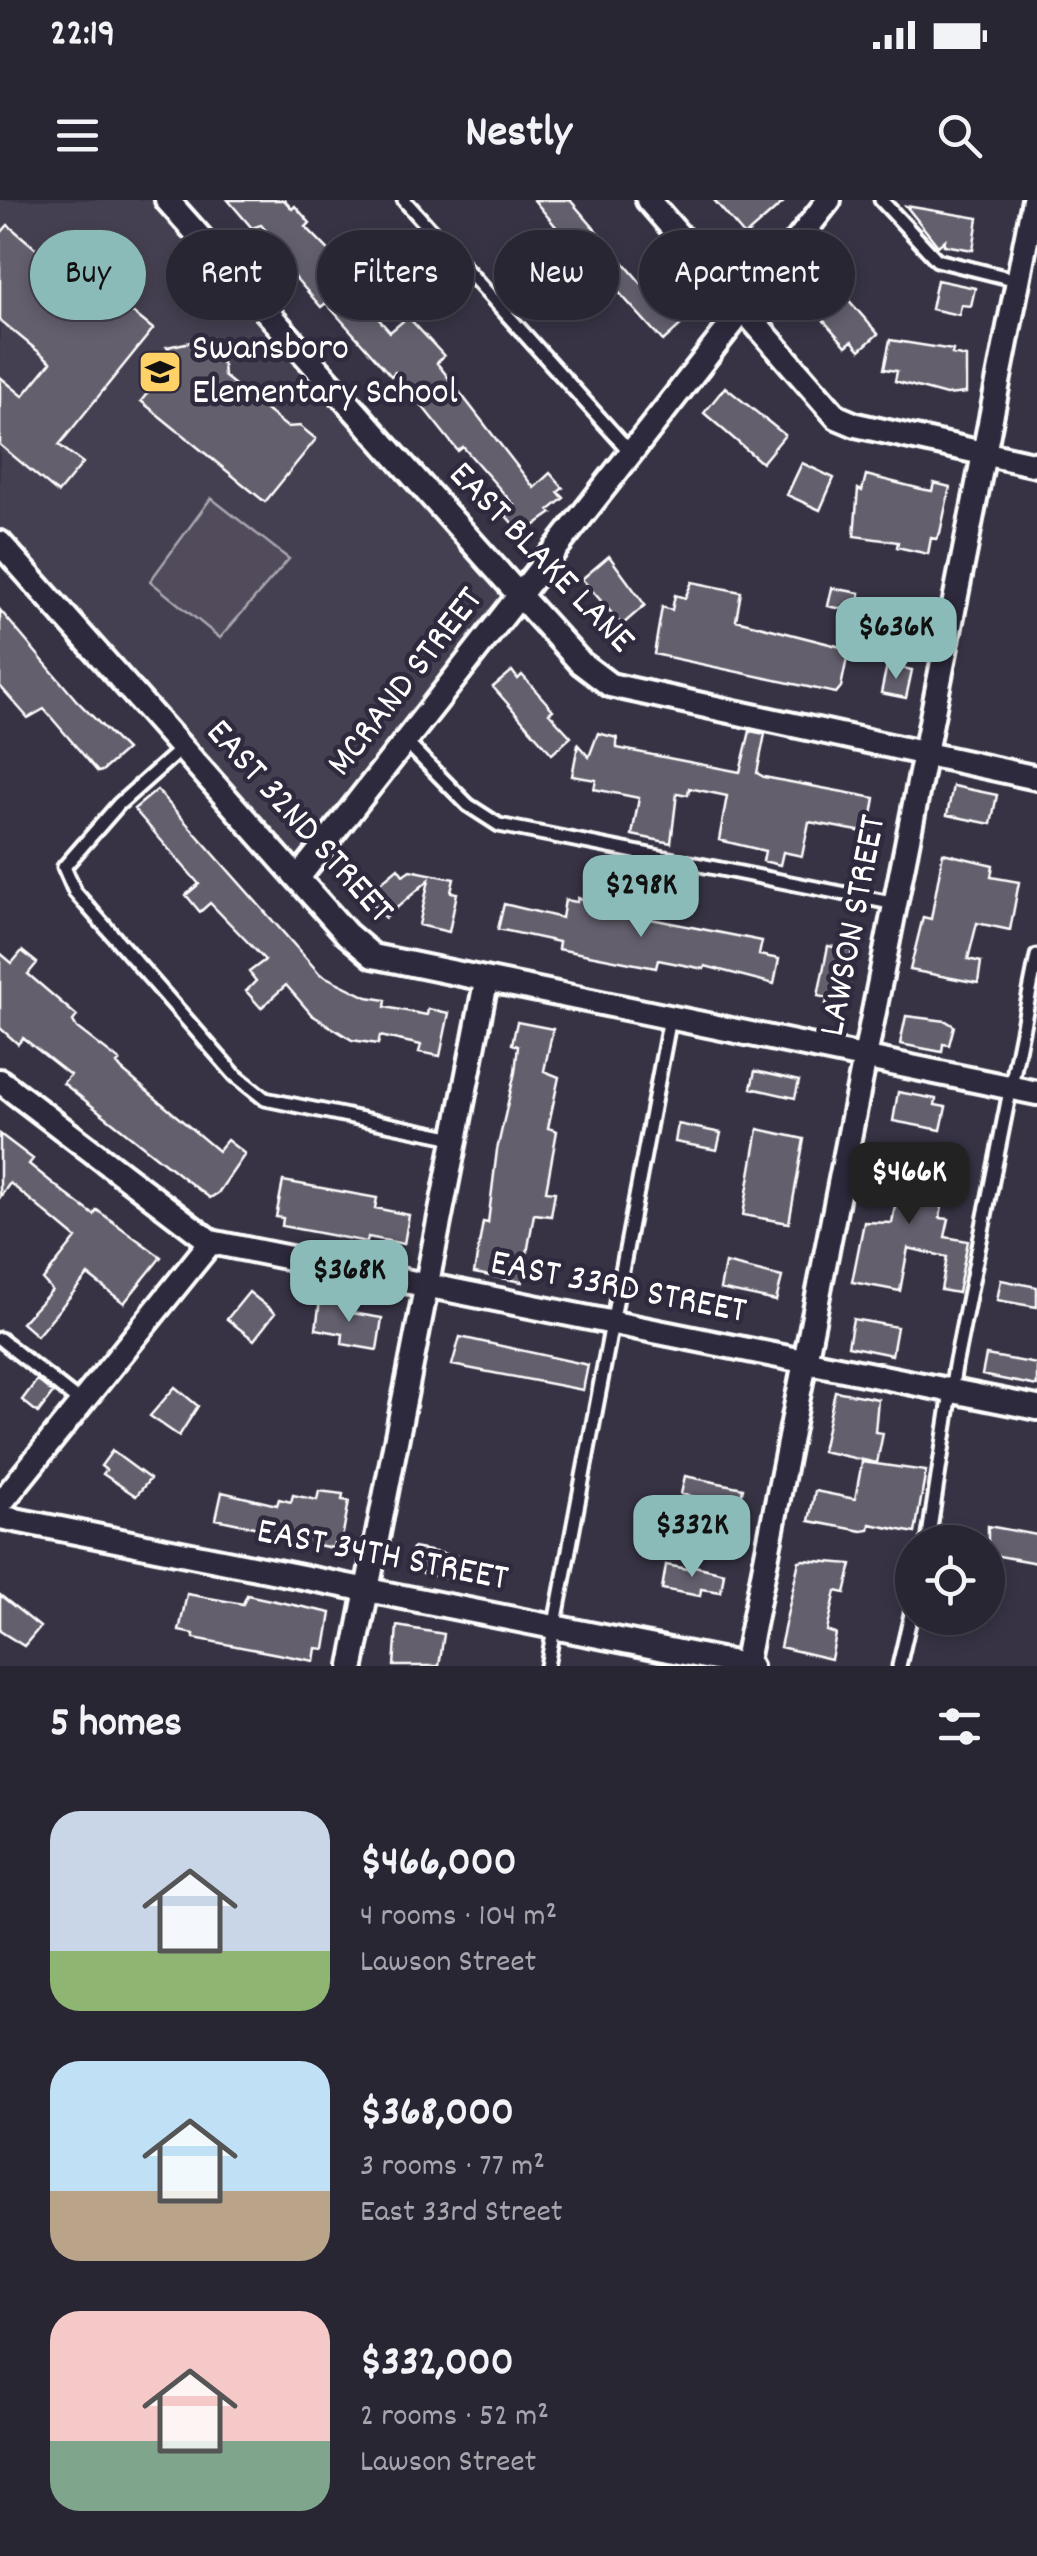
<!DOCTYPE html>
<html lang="en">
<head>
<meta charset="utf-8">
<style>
  body { margin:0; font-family:Dekko,sans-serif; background:#353240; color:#f1f3f6; height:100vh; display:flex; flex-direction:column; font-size:38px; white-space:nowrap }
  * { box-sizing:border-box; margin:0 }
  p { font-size:32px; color:#a5a5ac }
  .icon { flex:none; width:55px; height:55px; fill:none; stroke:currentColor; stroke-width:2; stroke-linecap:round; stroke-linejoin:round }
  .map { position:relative; height:1466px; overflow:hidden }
  .panel { display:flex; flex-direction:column; background:#292634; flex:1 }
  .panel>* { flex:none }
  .top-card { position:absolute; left:30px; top:30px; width:978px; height:90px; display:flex; gap:20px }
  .buttons { position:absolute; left:895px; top:1325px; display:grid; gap:20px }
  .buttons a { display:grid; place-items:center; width:110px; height:110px; border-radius:50%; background:#292634; box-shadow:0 5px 15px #0003,0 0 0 2px #45434f; font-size:50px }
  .price { position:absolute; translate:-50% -85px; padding:0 22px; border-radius:20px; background:#8bbbb9; color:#111; font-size:32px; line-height:65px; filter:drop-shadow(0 2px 5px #0008) }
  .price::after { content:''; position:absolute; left:50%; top:60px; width:30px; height:22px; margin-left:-15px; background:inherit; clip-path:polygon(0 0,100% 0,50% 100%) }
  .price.active { background:#222; color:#fff }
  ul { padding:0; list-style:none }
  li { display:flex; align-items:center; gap:30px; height:250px; padding:0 50px }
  li span { display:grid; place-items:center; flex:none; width:280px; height:200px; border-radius:30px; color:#555 }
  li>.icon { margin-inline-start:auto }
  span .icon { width:120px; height:120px; fill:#fffc; stroke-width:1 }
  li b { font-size:42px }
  h2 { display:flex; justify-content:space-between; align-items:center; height:120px; padding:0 50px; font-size:42px }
  .pill { padding:0 35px; border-radius:45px; background:#292634; box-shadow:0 5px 15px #0003,0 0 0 2px #45434f; font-size:35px; line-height:90px }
  .pill.active { background:#8bbbb9; color:#111 }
  .status { display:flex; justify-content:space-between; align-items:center; height:70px; padding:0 50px; background:#292634; direction:ltr }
  .status svg { height:28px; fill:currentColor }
  header { display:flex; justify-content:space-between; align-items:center; height:130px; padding:0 50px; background:#292634; font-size:45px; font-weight:700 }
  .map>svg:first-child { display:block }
</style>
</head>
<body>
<div class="status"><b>22:19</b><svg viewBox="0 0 49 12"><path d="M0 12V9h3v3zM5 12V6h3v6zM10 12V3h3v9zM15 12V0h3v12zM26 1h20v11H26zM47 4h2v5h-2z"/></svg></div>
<header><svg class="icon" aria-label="menu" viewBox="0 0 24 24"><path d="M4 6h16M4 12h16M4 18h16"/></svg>Nestly<svg class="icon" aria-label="search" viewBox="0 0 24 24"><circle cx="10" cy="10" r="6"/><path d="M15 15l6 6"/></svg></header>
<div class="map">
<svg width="1037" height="1466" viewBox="0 0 1037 1466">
  <rect width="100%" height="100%" fill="#373345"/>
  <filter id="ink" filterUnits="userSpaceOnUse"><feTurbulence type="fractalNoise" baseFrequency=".01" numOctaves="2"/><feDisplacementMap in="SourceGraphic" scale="20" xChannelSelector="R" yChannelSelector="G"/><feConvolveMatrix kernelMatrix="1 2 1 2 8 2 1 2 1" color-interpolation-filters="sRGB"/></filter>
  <g filter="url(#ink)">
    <path fill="#444051" d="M0 0H168L520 396 300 681 0 343Z"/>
    <path fill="#514c5c" stroke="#a8a6ae" stroke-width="2.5" d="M211 298 289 359 220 438 150 381Z"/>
    <path fill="#635f6d" stroke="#fff" stroke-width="2.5" d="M228 0H284L292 9 295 6 310 23 306 27 373 95 364 102 390 132 408 117 444 156 437 163 534 288 550 273 563 288 558 292 564 298 549 310 552 313 522 334 506 316 514 305 463 247 458 251 395 172 391 176 326 103 321 107 279 59 286 53 261 25 252 28Z
      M534 0H570L641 83 646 79 684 122 663 141 614 87 609 91Z
      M714 0H786L745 36Z
      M906 6 978 18 973 50 944 45 945 40 938 46Z
      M8 25 106 108 115 98 153 129 59 245 83 263 58 293 0 245V177L23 196 51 162 0 120V34Z
      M827 75 878 134 860 150 852 141 846 146 810 105 814 102 806 93Z
      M937 80 975 88 971 106 961 105 959 115 931 109Z
      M890 140 953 150 952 154 966 157V193L946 195 895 181 897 171 884 169Z
      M195 141 223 164 224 176 287 227 300 226 316 239 265 302 141 201 178 156 167 147Z
      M725 187 785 235 762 263 704 213Z
      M802 263 834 278 820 310 787 295Z
      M866 275 921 289 932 291 934 283 950 287 940 333 936 339 931 338 928 354 897 347 898 342 854 336 858 289 862 291Z
      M609 356 645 405 622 425 582 379Z
      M692 382 741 392 736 420 849 449 841 487 836 493 654 454 662 407 672 410 675 395 685 398Z
      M832 388 860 393 857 412 828 406Z
      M0 410 77 501 126 550 102 571 98 572 44 509 28 518 0 486Z
      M887 465 912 470 906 498 881 493Z
      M512 471 518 479 522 475 553 510 549 513 571 537 552 554 493 487Z
      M750 531 765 534 757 573 764 577 875 598 869 633 809 622 802 656 783 652 780 665 763 661 765 651 719 640 727 596 689 588 688 595 677 593 671 643 632 635 639 598 594 589 596 580 572 576 578 545 589 557 598 533 617 538V548L740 572Z
      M953 586 997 595 991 624 947 615Z
      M157 590 320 774 367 797 386 800 385 807 427 815 428 809 449 813 440 856 419 852 421 845 380 836 378 844 352 840 312 815 286 785 261 808 246 791 256 781 249 772 265 760 210 703 200 712 186 695 199 684 134 609Z
      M943 653 993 665 991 677 1019 682 1010 730 977 723 968 759 981 762 978 783 910 770 923 717 931 719Z
      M398 668 403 675 410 670 454 679 451 692 457 693 449 732 419 725 429 680 385 718 366 695Z
      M578 698 606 710 762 741 759 755 779 759 774 784 705 766 704 769 658 760 656 768 558 749 559 742 498 729 504 704 562 718 565 700 577 702Z
      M828 746 852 750 849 769 853 770 843 807 826 804 828 798 818 796Z
      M22 751 37 763 28 774 77 816 73 821 77 828 120 861 117 864 122 870 218 951 227 940 245 954 218 993 210 998 186 980 63 883 70 875 23 838 18 844 0 828V753L12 763Z
      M906 816 946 821 954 826 949 845 943 844 942 852 900 844Z
      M517 822 553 829 544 871 559 877 548 928 557 931 546 991 555 992 551 1016 534 1014 522 1082 474 1073 483 1022 488 1023 497 950 515 872 518 846 512 844Z
      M755 871 799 881 795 898 751 888Z
      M898 892 936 899 935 905 946 907 941 930 893 921Z
      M678 924 721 933 717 950 675 942Z
      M758 929 804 939 789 1023 743 1015Z
      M0 934 33 959 29 964 66 994 94 1015 97 1010 161 1057 124 1103 88 1075 37 1136 22 1123 52 1090 43 1080 76 1038 10 983 0 997Z
      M877 955 949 968 940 1018 949 1019 945 1037 968 1041 958 1093 941 1090 947 1057 908 1048 900 1091 852 1082 864 1022 892 1023 898 989 881 985 883 974 874 973Z
      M283 981 377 998 375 1008 409 1015 404 1044 368 1037 367 1042 282 1026 283 1018 276 1017Z
      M725 1063 782 1077 776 1101 720 1089Z
      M1001 1080 1037 1087V1107L997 1100Z
      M249 1092 275 1113 254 1140 227 1119Z
      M320 1100 347 1104 346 1112 382 1118 377 1150 342 1144 343 1134 316 1129Z
      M853 1119 897 1127 892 1155 848 1146Z
      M460 1137 588 1165 583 1190 452 1165Z
      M986 1155 1037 1164V1186L982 1175Z
      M37 1180 53 1193 38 1213 22 1200Z
      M175 1187 198 1206 179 1236 150 1216Z
      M835 1191 878 1199 875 1232 883 1233 877 1263 822 1251Z
      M112 1251 150 1279 136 1296 103 1274 106 1270 101 1266Z
      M862 1262 926 1271 915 1333 870 1324 869 1330 862 1331 809 1321 815 1291 855 1299Z
      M685 1276 743 1288 739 1306 681 1294Z
      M319 1291 343 1294 342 1300 349 1301 341 1344 334 1343 333 1348 276 1337 277 1332 216 1319 222 1292 277 1305 279 1299 291 1302 293 1295 317 1300Z
      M988 1326 1037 1335V1363L988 1354Z
      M413 1348 457 1356 452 1380 423 1373 424 1368 409 1364Z
      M804 1360 852 1364 845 1393 836 1391 827 1431 836 1434 831 1459 780 1447 799 1361Z
      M666 1365 688 1369 690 1365 724 1373 721 1392 701 1389 700 1396 662 1389Z
      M187 1394 243 1404 247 1395 331 1413 325 1449 316 1448 314 1461 194 1438V1434L179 1431Z
      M0 1395 40 1427 24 1446 0 1431Z
      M397 1426 444 1434 439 1466H394Z"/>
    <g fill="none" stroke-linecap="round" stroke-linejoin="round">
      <defs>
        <path id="service" d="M404 0 632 254
          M881 0 937 60 1017 80
          M406 542 468 605 499 625 896 704
          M182 548 119 604 64 667 75 692 235 875 265 899 455 938
          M0 1139 81 1203
          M928 1342 955 1166 1037 756
          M547 1466 670 818
          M899 1466 912 1410"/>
        <path id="minor" d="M167 0 520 396 581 463 610 485 1037 578
          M648 0 837 217 856 225 1037 265
          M0 343 347 734 373 756 1037 893
          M298 678 829 0
          M0 881 211 1042 1037 1208
          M0 1304 211 1042
          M0 1317 750 1466
          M352 1466 486 782
          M745 1466 1034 0"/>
      </defs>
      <use href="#service" stroke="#fff" stroke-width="19"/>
      <use href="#minor" stroke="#fff" stroke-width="30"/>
      <use href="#service" stroke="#2f2a3d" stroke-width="11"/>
      <use href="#minor" stroke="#2f2a3d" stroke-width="22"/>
    </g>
  </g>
  <defs>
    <symbol id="school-square" viewBox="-11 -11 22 22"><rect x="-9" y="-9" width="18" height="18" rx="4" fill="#ffd166" stroke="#2f2a3d"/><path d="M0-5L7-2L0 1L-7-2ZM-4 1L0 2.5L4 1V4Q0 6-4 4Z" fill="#111"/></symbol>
  </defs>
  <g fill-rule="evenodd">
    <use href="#school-square" x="135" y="147" width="50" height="50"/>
  </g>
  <g text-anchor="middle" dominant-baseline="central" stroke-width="9" stroke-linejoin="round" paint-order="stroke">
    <g font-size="38" fill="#fff" stroke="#2f2a3d" text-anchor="start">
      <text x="192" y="150">Swansboro<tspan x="192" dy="44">Elementary School</tspan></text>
    </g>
    <g font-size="38" fill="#fff" stroke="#2f2a3d">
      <text transform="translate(540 359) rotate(46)">EAST BLAKE LANE</text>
      <text transform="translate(407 483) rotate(-52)">MCRAND STREET</text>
      <text transform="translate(298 623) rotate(48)">EAST 32ND STREET</text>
      <text transform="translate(855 726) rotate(-79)">LAWSON STREET</text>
      <text transform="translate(618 1089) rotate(11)">EAST 33RD STREET</text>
      <text transform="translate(382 1357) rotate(11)">EAST 34TH STREET</text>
    </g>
  </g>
</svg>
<div class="buttons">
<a><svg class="icon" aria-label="locate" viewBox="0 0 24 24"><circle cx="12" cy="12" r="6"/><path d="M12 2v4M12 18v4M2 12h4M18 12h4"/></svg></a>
</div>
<b class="price" style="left:896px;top:482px">$636K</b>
<b class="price" style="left:641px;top:740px">$298K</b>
<b class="price active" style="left:909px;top:1027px">$466K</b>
<b class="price" style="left:349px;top:1125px">$368K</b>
<b class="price" style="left:692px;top:1380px">$332K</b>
<div class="top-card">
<a class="pill active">Buy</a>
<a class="pill">Rent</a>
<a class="pill">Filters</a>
<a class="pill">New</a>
<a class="pill">Apartment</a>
</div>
</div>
<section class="panel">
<h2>5 homes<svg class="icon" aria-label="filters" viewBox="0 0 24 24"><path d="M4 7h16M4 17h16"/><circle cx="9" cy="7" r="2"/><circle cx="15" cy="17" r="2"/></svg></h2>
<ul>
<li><span style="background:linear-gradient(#c9d6e8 70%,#8fb573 0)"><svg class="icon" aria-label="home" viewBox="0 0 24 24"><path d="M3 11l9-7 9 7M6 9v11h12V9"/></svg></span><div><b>$466,000</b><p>4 rooms · 104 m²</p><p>Lawson Street</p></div></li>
<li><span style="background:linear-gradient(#bfe0f5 65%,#b9a48a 0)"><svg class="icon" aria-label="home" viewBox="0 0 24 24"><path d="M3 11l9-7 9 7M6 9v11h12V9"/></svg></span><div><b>$368,000</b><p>3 rooms · 77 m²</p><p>East 33rd Street</p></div></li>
<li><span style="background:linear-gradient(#f6c9c9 65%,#7fa58c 0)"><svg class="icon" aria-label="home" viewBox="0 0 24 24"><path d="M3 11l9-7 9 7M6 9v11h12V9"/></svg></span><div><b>$332,000</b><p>2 rooms · 52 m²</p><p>Lawson Street</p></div></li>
</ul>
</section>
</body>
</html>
